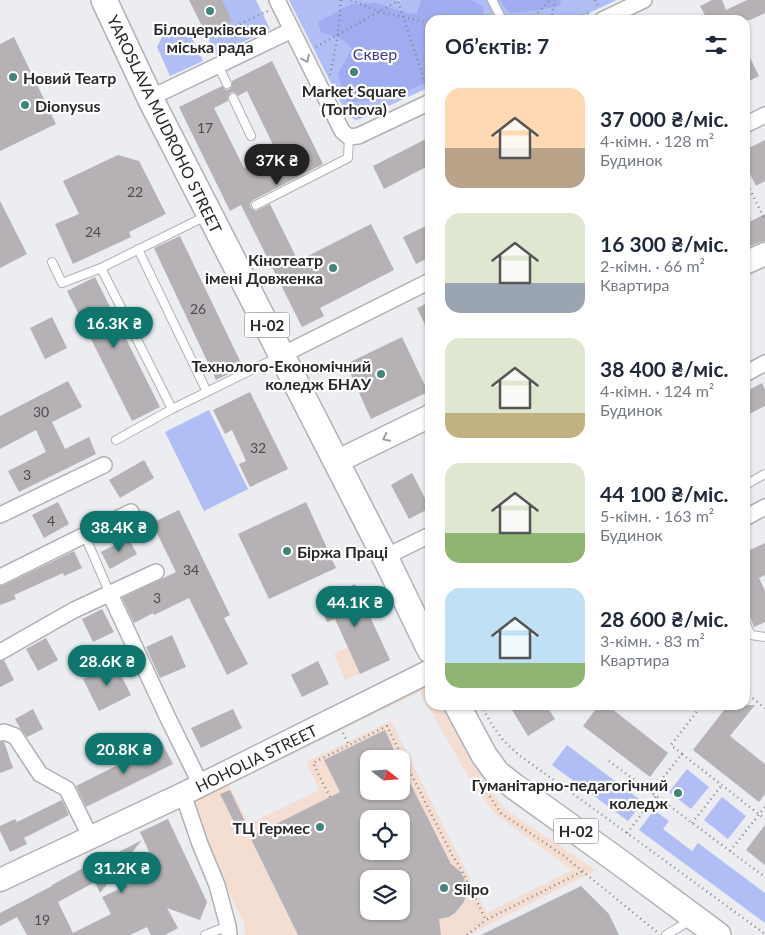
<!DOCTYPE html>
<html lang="uk">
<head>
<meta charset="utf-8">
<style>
  body { margin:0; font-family:Lato,sans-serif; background:#f2f2f3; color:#1f2937; height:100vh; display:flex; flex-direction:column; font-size:19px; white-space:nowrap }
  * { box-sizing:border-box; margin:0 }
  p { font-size:16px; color:#747a83 }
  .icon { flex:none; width:28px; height:28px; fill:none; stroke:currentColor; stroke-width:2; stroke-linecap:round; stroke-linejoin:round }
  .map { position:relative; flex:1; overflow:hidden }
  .sheet { position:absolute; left:425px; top:15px; width:325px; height:695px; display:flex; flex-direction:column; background:#fff; border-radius:15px; box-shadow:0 1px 4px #0004 }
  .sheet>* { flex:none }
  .needle { width:32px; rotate:107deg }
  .tools { position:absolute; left:360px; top:750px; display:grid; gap:10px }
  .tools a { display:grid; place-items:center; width:50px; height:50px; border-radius:10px; background:#fff; box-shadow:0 1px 4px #0004; font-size:25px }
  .price { position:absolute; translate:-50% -42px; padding:0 11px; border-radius:18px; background:#0f766e; color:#fff; font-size:16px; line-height:32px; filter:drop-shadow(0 1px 2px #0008) }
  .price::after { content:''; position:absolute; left:50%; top:30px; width:15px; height:11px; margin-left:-8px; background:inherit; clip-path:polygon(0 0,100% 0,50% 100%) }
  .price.selected { background:#222; color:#fff }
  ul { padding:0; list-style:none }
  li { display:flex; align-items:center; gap:15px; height:125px; padding:0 20px }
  li span { display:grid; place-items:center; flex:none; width:140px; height:100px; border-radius:15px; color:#555 }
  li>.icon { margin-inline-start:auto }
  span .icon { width:60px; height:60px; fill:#fffc; stroke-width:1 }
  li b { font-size:21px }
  h2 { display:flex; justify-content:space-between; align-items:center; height:60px; padding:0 20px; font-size:21px }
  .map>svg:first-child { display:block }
</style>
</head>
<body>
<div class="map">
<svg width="765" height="935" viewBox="0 0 765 935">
  <rect width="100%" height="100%" fill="#ebedf1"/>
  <path fill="#f4ded1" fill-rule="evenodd" d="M348 647 360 674 345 680 334 654Z
    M430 675V705H445L481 776 505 809 596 870 469 935H441L439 919 449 917 455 913 461 907 466 895V887L460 871 451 864 401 765V759H398L385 731 325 760 340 792 250 837 298 935H245L244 923 211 854 194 808V796ZM420 692 474 787 495 814 572 870 487 913 391 721 306 762 319 790 249 824 229 785Z"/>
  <path fill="#b1bef6" d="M221 0H256L270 29 216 55 206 34 232 21Z
    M289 0H398L399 1 401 0H617L574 20H430V87L360 119 356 120 347 115Z
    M177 28 190 34 203 61 170 76 157 47 164 33Z
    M209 410 248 489 204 511 165 432Z
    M567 745 643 802 628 821 552 765Z
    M687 769 709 787 691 809 669 792Z
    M722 797 746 816 728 839 704 820Z
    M654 810 669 821 663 829 692 851 698 843 765 893V923L639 830Z"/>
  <path fill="#9fadf0" d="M421 0H471L483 7 485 20H430V80L396 97 371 101 347 102 338 74 352 48 343 40 321 32 318 22 351 4 376 3 410 14 417 13Z
    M499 0H561L560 6 531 11 510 13Z"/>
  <path fill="#b5b1b5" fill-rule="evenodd" d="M189 0H222L232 21 206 34Z
    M712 0H722L726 10 747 0H765V13L750 20H704L707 19 700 6Z
    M14 37 56 124 0 151V44Z
    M745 48 759 76 745 83Z
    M272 61 323 164 253 200 250 204 251 208 256 211 270 204 298 261 371 224 394 270 320 308 324 316 302 327 241 205 230 211 179 107 222 86 226 90 230 89 232 85V81ZM247 91 276 151 244 168 214 108 228 101V97L230 93 234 92 238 96Z
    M430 137V165L384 189 373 166Z
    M765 140V181L756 186 745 164V150Z
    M118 155 139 161 166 214 129 232 131 237 73 264 55 224 79 214 63 181Z
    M0 201 27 254 0 268Z
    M765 214V241L760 242 748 247 745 241V224Z
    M430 224V257L416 264 403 237Z
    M180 236 243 367 216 380 154 248Z
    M95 277 160 407 132 421 67 291Z
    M430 302V335L417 308Z
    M52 317 67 348 45 359 30 328Z
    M402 337 428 392 371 419 346 364Z
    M68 381 82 407 52 422 65 449 89 437 96 454 19 492 8 471 46 452 36 430 0 449V416Z
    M762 383 765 390V406L745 416V392Z
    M250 392 288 469 250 487 239 464 246 461 232 430 225 434 213 410Z
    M144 460 154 478 120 498 109 480Z
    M412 473 430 508 409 519 391 485Z
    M58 502 69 524 44 538 32 515Z
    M306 502 336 568 269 599 238 534Z
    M179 510 230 615 224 618 248 664 227 675 189 598 154 615 153 613 134 623 122 598 176 572 152 523Z
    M128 538 137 554 110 569 101 552Z
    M765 543V575L759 578 765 591V622L754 627 745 604V552Z
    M74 551 82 568 64 576 63 573 14 595 16 599 0 605V586L4 585Z
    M355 584 390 660 360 674 335 619 327 622 317 602Z
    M102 609 114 632 93 642 82 619Z
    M172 635 186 667 160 678 146 647Z
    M46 638 58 660 38 671 26 649Z
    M4 660 14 680 0 687V661Z
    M318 661 329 684 302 697 291 675Z
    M115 663 131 695 99 711 83 679Z
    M509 705H546L555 719 528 736Z
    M599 705H607L668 753 650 777 583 726Z
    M728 705H755L730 736 765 764V794L759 802 693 750Z
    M33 709 43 729 27 737 20 728 15 719Z
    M233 709 242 728 201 748 191 728Z
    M385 730 398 759H369V791H401V765L451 864 460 871 464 878 466 887V895L464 902 455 913 449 917 439 919 441 935H298L250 837 340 792 324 760ZM369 819H401V851H369ZM369 879H401V911H369Z
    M0 742H4L13 768 0 773Z
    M162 743 173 764 86 807 76 786Z
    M230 790 249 830 240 834 220 794Z
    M62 800 69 815 24 838 27 844 10 852 0 831V826L15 819 17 822Z
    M168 819 207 902 200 920 167 908 178 928 165 935H151L147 927 130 935H27L17 917 0 926V913L52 886V885L85 867 86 869 142 840 100 893 95 882 58 902 73 933 111 914 102 897 158 871 140 832Z
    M765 825V865L746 850Z
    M581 886 609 914 619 935H481Z"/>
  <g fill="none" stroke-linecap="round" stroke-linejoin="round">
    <defs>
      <path id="lane" d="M492 0 502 20
        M218 65 227 84
        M233 98 251 136
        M256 205 348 158 349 137
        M138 249 207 392
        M52 262 62 283 101 268 208 215
        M101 268 172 409
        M116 440 172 409 278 357
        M745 485 765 474
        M85 536 110 594
        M745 622 751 635 765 637
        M205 935 228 926
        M666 935 691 920"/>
      <path id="street" d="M277 0 342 131 349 137 358 136 430 102
        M602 20 644 0
        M150 98 292 30
        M745 125 765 115
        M282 355 430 281
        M745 374 765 363
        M0 515 104 465
        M745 518 765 507
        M385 557 430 535
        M0 577 131 512
        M110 594 167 716 201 785
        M0 652 74 610 156 572
        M0 733 4 732 15 736 40 774 67 789 91 838
        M183 794 200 844 217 885 228 926 229 935"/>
      <path id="secondary" d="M745 263 765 254
        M336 462 430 416
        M0 880 183 794 430 671"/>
      <path id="primary" d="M104 0 150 98 385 557 430 650
        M457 705 484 755 497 773 515 787 618 861 718 935"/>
    </defs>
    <use href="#lane" stroke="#b0b1b6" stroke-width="10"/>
    <use href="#street" stroke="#b0b1b6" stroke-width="18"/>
    <use href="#secondary" stroke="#b0b1b6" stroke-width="25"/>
    <use href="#primary" stroke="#b0b1b6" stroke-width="28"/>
    <path stroke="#86878a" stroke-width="2.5" stroke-dasharray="1 4" stroke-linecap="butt" d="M351 0 380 12 430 23
      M595 0 599 8
      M531 20 550 0
      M551 20 555 0
      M574 20 591 12
      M208 39 268 11
      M316 47 398 1 427 88
      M330 75 338 35 341 0
      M745 180 765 220
      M745 692 765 708
      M481 705 492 725 503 740 519 755 601 814 765 934
      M343 733 349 745
      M682 754 671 745 702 705
      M609 761 765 877
      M484 788 501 813 564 856 657 932
      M651 793 682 754 765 819
      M330 797 313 763 387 726 452 855 461 869 486 920 583 871
      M692 823 722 785
      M627 833 656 796
      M730 851 765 807
      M467 935 486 920"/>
    <use href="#lane" stroke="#fff" stroke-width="8"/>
    <use href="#street" stroke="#fff" stroke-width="15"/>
    <use href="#secondary" stroke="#fff" stroke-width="22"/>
    <use href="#primary" stroke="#fff" stroke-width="25"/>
  </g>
  <defs><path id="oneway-chevron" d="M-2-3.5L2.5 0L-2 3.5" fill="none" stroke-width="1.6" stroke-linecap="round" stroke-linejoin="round" transform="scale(1.25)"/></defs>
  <g stroke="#9f9fa0">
    <use href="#oneway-chevron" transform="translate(306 59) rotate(64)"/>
    <use href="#oneway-chevron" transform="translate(386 438) rotate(154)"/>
  </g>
  <g fill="#3f857b" stroke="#fff" stroke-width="2">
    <circle cx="210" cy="11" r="5"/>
    <circle cx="354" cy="72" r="5"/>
    <circle cx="13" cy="77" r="5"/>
    <circle cx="25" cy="105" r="5"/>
    <circle cx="333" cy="268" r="5"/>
    <circle cx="381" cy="374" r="5"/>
    <circle cx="287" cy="551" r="5"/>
    <circle cx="678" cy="793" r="5"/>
    <circle cx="320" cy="827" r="5"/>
    <circle cx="444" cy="888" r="5"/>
  </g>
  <g text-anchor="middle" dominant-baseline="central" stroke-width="4.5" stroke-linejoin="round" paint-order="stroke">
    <g font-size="14" fill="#4c4b4e">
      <text x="205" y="127">17</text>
      <text x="135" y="191">22</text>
      <text x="93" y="231">24</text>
      <text x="198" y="308">26</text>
      <text x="41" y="411">30</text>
      <text x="258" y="447">32</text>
      <text x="27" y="474">3</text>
      <text x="51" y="520">4</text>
      <text x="191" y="569">34</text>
      <text x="157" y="597">3</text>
      <text x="42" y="919">19</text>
    </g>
    <g fill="#fff" stroke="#69696b" stroke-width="1">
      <rect x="244.5" y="312.5" width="45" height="25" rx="4"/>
      <rect x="553.5" y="818.5" width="45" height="25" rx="4"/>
    </g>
    <g font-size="15" font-weight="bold" fill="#29292b">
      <text x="267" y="325">Н-02</text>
      <text x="576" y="831">Н-02</text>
    </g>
    <g font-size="16" font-weight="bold" fill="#29292b" stroke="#fff" text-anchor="start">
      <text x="210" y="28" text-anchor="middle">Білоцерківська<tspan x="210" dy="18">міська рада</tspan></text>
      <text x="23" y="77">Новий Театр</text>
      <text x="354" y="90" text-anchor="middle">Market Square<tspan x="354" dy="18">(Torhova)</tspan></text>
      <text x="35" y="105">Dionysus</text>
      <text x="323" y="259" text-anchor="end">Кінотеатр<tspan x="323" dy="18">імені Довженка</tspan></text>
      <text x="371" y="365" text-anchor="end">Технолого-Економічний<tspan x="371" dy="18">коледж БНАУ</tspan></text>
      <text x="297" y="551">Біржа Праці</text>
      <text x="668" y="784" text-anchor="end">Гуманітарно-педагогічний<tspan x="668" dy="18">коледж</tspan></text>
      <text x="310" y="827" text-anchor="end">ТЦ Гермес</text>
      <text x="454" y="888">Silpo</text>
    </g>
    <g font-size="16" fill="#363e8c" stroke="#fff">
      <text x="375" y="53">Сквер</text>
    </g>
    <g font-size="16" fill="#29292b" stroke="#fff">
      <text transform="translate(165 124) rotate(64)">YAROSLAVA MUDROHO STREET</text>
      <text transform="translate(256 758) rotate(-26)">HOHOLIA STREET</text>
    </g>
  </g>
</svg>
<div class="tools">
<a><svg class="needle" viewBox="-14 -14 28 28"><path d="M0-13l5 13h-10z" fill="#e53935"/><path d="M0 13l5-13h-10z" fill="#747a83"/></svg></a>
<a><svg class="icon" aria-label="locate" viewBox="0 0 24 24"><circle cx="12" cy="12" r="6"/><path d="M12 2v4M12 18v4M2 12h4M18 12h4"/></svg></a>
<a><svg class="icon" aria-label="layers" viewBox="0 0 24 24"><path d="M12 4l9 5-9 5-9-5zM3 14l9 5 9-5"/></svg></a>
</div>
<b class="price selected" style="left:277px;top:186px">37K ₴</b>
<b class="price" style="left:114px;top:349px">16.3K ₴</b>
<b class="price" style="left:119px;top:553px">38.4K ₴</b>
<b class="price" style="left:355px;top:628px">44.1K ₴</b>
<b class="price" style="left:107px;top:687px">28.6K ₴</b>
<b class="price" style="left:124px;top:775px">20.8K ₴</b>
<b class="price" style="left:122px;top:894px">31.2K ₴</b>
<section class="sheet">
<h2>Об’єктів: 7<svg class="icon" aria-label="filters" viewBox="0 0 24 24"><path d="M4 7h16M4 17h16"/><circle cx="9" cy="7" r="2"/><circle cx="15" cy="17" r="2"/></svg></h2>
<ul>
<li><span style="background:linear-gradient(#ffd9b3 60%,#b9a48a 0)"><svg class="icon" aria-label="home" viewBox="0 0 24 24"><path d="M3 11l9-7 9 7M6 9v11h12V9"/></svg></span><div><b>37 000 ₴/міс.</b><p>4-кімн. · 128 m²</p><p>Будинок</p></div></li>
<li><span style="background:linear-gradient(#dfe7d0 70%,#9aa5b1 0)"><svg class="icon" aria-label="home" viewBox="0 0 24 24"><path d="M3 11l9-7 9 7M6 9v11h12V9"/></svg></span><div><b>16 300 ₴/міс.</b><p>2-кімн. · 66 m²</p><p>Квартира</p></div></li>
<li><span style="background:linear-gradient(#dfe7d0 75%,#c2b280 0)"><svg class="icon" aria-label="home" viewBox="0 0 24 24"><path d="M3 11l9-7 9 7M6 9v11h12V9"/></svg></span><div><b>38 400 ₴/міс.</b><p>4-кімн. · 124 m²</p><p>Будинок</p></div></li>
<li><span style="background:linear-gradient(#dfe7d0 70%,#8fb573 0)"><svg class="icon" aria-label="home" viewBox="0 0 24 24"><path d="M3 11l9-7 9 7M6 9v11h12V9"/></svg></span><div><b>44 100 ₴/міс.</b><p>5-кімн. · 163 m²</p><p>Будинок</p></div></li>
<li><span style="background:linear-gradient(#bfe0f5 75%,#8fb573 0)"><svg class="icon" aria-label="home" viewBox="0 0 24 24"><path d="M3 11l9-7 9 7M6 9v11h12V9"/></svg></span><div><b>28 600 ₴/міс.</b><p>3-кімн. · 83 m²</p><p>Квартира</p></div></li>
</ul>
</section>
</div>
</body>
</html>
